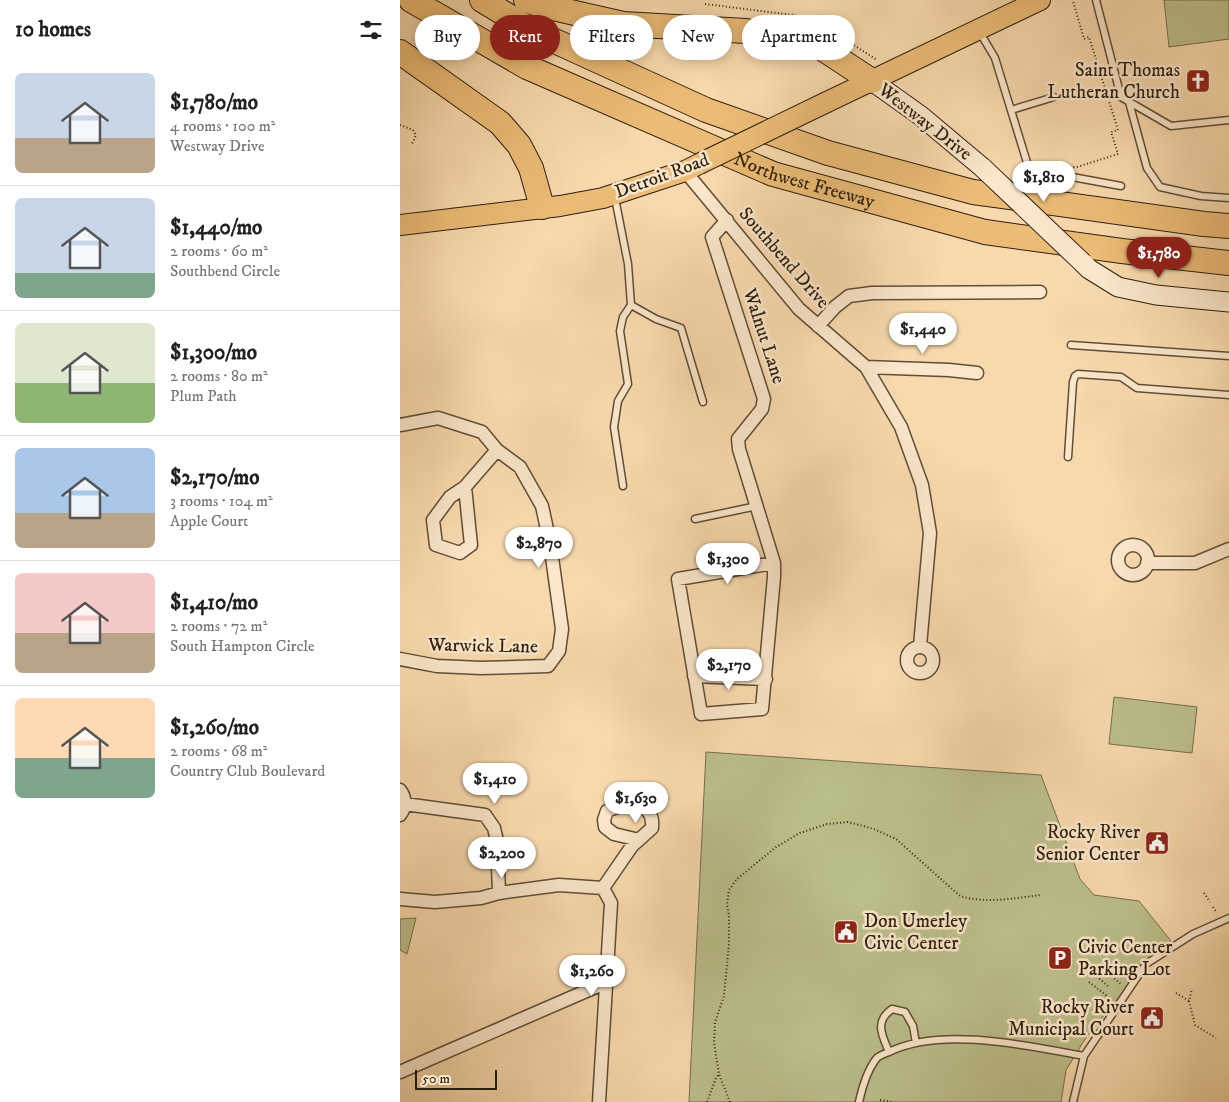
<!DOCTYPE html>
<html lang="en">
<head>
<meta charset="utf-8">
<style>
  body { margin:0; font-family:"IM FELL DW Pica",serif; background:#f6f6f6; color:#202124; height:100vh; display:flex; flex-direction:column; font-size:19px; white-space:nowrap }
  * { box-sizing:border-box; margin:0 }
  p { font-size:16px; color:#757577 }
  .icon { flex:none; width:28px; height:28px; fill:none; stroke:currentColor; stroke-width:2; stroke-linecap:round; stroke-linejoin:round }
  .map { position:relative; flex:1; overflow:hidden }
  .details { display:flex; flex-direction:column; background:#fff; width:400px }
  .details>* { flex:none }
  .hud { position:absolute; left:15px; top:15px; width:475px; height:45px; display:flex; gap:10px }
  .scale { position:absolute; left:15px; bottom:12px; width:82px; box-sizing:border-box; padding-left:5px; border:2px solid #2c1f0e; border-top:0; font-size:14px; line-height:18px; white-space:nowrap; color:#2c1f0e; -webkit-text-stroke:4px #fae6ca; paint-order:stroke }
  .price { position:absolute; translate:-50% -42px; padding:0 11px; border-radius:18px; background:#fff; color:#222; font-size:16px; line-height:32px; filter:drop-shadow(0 1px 2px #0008) }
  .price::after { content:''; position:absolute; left:50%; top:30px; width:15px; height:11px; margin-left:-8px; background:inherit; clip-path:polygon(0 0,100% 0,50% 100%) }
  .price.active { background:#8f2418; color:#fff }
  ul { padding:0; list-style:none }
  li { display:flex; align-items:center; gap:15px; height:125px; padding:0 15px }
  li+li { border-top:1px solid #e0e0e0 }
  li span { display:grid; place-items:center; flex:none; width:140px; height:100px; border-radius:8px; color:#555 }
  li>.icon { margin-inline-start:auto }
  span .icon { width:60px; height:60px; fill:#fffc; stroke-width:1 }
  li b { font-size:21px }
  h2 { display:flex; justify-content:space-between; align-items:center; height:60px; padding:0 15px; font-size:21px }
  .pill { padding:0 18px; border-radius:22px; background:#fff; box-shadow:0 2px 12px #0003; font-size:18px; line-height:45px }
  .pill.active { background:#8f2418; color:#fff }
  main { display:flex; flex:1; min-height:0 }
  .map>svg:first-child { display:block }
</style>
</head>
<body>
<main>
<section class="details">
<h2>10 homes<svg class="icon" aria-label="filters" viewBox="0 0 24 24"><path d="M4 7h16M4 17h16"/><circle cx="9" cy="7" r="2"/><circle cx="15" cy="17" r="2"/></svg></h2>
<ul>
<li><span style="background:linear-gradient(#c9d6e8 65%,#b9a48a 0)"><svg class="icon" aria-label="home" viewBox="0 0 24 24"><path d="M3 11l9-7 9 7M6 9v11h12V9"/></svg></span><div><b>$1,780/mo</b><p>4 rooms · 100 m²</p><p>Westway Drive</p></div></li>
<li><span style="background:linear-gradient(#c9d6e8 75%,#7fa58c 0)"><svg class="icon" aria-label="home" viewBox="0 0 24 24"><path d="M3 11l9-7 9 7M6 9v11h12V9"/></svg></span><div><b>$1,440/mo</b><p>2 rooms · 60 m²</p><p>Southbend Circle</p></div></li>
<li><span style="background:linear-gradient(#dfe7d0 60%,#8fb573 0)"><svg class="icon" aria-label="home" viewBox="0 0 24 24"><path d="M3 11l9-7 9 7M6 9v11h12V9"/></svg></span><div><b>$1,300/mo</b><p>2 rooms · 80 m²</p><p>Plum Path</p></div></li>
<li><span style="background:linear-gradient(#a9c7e8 65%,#b9a48a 0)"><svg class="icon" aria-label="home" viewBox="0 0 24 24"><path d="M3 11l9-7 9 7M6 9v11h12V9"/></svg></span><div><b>$2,170/mo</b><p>3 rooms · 104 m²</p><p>Apple Court</p></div></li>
<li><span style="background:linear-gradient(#f6c9c9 60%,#b9a48a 0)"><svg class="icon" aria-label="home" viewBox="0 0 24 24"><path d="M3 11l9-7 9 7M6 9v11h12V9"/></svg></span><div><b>$1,410/mo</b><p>2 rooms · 72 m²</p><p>South Hampton Circle</p></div></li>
<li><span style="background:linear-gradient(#ffd9b3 60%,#7fa58c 0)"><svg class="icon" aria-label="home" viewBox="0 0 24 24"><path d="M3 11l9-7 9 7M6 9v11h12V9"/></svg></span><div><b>$1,260/mo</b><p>2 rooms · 68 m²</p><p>Country Club Boulevard</p></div></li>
</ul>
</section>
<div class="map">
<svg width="829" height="1102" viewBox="0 0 829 1102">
  <rect width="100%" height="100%" fill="#f8d9ad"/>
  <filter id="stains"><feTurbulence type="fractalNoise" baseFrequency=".004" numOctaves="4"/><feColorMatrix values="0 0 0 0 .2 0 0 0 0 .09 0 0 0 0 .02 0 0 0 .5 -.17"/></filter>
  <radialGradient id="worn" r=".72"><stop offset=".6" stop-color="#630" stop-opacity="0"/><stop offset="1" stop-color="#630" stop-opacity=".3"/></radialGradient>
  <path fill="#bcbf8b" stroke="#746f4c" d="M764 0H829V39L769 47Z
    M714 697 797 707 792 753 709 744Z
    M306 752 641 775 680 879 694 895 739 901 771 941 759 949 687 1036 666 1070 661 1102H289Z
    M16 918 7 954 0 950V919Z"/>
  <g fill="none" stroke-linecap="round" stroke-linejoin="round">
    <defs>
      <path id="service" d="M696 0 721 97 771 126 829 120
        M579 31 595 58 629 169 721 186
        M729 102 747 168 760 187 801 196 829 198
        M611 110 654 97
        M215 198 228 264 231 305 223 317 220 331 228 384 218 401 214 427 223 486
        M231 305 256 319 281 328 303 402
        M671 345 829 356
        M668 457 673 382 675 376 678 374 721 377 737 388 829 395
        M295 519 357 506
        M489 1052C482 1035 474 1022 492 1009L505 1012 513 1026 516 1043
        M459 1102C462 1088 467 1071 476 1059 478 1056 484 1054 489 1052 541 1026 629 1046 684 1056
        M673 1102 684 1056 746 964 793 934 829 918"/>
      <path id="minor" d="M285 171 399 309 466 367 501 427 522 485 530 533 520 646
        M327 220 312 237 364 399 362 409 338 439 339 449 374 563V577L362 709 301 714 278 579 374 563
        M418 326 435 307 449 296 472 293 640 292
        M466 367 549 370 577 373
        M0 425 38 418 82 432 97 450 120 467 142 506 150 543 162 629 159 651 148 666 81 668 37 666 0 659
        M65 487 50 497 33 520 36 545 60 553 71 545 65 487 97 450
        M718 560a15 15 0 1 1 30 0a15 15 0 1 1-30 0Z
        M747 563H795L829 549
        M507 660a13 13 0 1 1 26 0a13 13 0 1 1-26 0Z
        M294 676 366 679
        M0 790C6 798 6 807 0 815
        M5 804 85 815 94 828 97 841 99 893
        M203 888 232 846 252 828C255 800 226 802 207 811L204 820 205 827 214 834 239 840
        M0 899 35 902 81 898 99 893 159 885 203 888
        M0 1072 207 982
        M199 1102 211 903 203 888"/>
      <path id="secondary" d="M472 81 521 116 583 168
        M683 263 689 269 718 287 756 295 829 302"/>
      <path id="primary" d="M427 102 640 0
        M0 225 160 206 203 198 285 171 299 164"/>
      <g id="motorway">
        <path id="s1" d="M11 0 127 67 373 174 585 232 722 251 829 263"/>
        <path d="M82 0 135 32 306 110 428 153 573 192 804 224 829 226"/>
        <path d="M126 0 140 5 223 24 346 31 414 43 472 81"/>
        <path d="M0 52 100 123 119 145 131 168 142 207"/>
      </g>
    </defs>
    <use href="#service" stroke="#5f4e36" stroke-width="9"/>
    <use href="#minor" stroke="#5f4e36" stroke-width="15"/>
    <use href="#secondary" stroke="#2c1f0e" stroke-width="21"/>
    <use href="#primary" stroke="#2c1f0e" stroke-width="22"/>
    <use href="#motorway" stroke="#2c1f0e" stroke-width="26"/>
    <path stroke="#2c1f0e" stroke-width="2" stroke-dasharray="1 2.5" stroke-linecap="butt" d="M305 4 393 15 410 19 430 30 477 60
      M0 125 13 130 16 135 12 144
      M670 167H677L718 154 711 132 718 130 689 37 684 39 673 1
      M804 893 810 902
      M813 907 817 913
      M746 945 751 951
      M701 967 722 985
      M694 974 709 987
      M689 982 711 999
      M776 993 789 1001 792 989
      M789 1001 795 1025 816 1038
      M480 1100 492 1102
      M307 1102 316 1078 319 1074
      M330 1102 319 1074 314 1043 315 1022 324 996 329 944V916L327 904 329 890 337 879 376 847 400 833 427 824 448 822 474 829 496 839 560 896C586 904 615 898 641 895"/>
    <use href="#service" stroke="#fae6ca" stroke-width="6"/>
    <use href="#minor" stroke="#fae6ca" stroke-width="12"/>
    <use href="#secondary" stroke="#fae6ca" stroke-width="19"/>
    <use href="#primary" stroke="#ecbc76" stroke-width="20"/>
    <use href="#motorway" stroke="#ecbc76" stroke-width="24"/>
    <defs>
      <path id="secondary-bridge" d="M583 168 683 263"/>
      <path id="primary-bridge" d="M299 164 427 102"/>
    </defs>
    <use href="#secondary-bridge" stroke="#2c1f0e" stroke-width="21" stroke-linecap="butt"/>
    <use href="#primary-bridge" stroke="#2c1f0e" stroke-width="22" stroke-linecap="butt"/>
    <use href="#secondary-bridge" stroke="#fae6ca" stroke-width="19"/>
    <use href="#primary-bridge" stroke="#ecbc76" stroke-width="20"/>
  </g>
  <defs>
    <symbol id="church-square" viewBox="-11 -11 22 22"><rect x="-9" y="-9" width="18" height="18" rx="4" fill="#8f2418" stroke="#fae6ca"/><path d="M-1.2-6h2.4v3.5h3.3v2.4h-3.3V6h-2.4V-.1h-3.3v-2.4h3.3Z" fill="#fff"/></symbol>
    <symbol id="civic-square" viewBox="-11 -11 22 22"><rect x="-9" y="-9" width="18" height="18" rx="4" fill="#8f2418" stroke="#fae6ca"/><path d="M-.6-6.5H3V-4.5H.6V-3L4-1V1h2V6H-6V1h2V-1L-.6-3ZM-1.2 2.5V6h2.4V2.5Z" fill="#fff"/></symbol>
    <symbol id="parking-square" viewBox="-11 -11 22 22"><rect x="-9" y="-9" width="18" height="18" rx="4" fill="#8f2418" stroke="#fae6ca"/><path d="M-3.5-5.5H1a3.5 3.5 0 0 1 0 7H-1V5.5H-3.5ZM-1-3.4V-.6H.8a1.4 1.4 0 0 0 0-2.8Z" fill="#fff"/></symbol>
  </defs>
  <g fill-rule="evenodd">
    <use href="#church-square" x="784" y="67" width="28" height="28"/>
    <use href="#civic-square" x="743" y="829" width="28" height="28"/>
    <use href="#civic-square" x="432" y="918" width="28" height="28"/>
    <use href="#parking-square" x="646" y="944" width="28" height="28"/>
    <use href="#civic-square" x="738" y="1004" width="28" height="28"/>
  </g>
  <g text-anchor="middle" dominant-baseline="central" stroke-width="5" stroke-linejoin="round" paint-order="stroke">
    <g font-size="19" fill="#2c1f0e" stroke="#fae6ca" text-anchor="end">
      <text x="780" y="70">Saint Thomas<tspan x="780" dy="22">Lutheran Church</tspan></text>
      <text x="740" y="832">Rocky River<tspan x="740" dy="22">Senior Center</tspan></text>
      <text x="464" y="921" text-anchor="start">Don Umerley<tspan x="464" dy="22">Civic Center</tspan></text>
      <text x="678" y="947" text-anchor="start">Civic Center<tspan x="678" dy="22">Parking Lot</tspan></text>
      <text x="734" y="1007">Rocky River<tspan x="734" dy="22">Municipal Court</tspan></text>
    </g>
    <g font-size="19" fill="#2c1f0e" stroke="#fae6ca">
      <text transform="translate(525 122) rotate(38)">Westway Drive</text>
      <text transform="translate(262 176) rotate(-20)">Detroit Road</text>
      <text stroke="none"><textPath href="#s1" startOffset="434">Northwest Freeway</textPath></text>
      <text transform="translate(384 258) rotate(49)">Southbend Drive</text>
      <text transform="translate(364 336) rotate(72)">Walnut Lane</text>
      <text transform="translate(83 646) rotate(1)">Warwick Lane</text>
    </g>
  </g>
  <rect width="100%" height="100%" filter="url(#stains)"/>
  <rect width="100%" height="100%" fill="url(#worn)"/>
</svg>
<div class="scale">50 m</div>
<b class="price" style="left:644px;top:203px">$1,810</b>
<b class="price active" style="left:759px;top:279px">$1,780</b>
<b class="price" style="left:523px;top:355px">$1,440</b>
<b class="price" style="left:139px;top:569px">$2,870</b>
<b class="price" style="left:328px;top:585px">$1,300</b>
<b class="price" style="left:329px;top:691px">$2,170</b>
<b class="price" style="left:95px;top:805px">$1,410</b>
<b class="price" style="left:236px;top:824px">$1,630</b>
<b class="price" style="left:102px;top:879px">$2,200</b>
<b class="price" style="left:192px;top:997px">$1,260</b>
<div class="hud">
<a class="pill">Buy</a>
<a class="pill active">Rent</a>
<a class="pill">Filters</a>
<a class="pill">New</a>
<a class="pill">Apartment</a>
</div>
</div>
</main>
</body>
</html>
